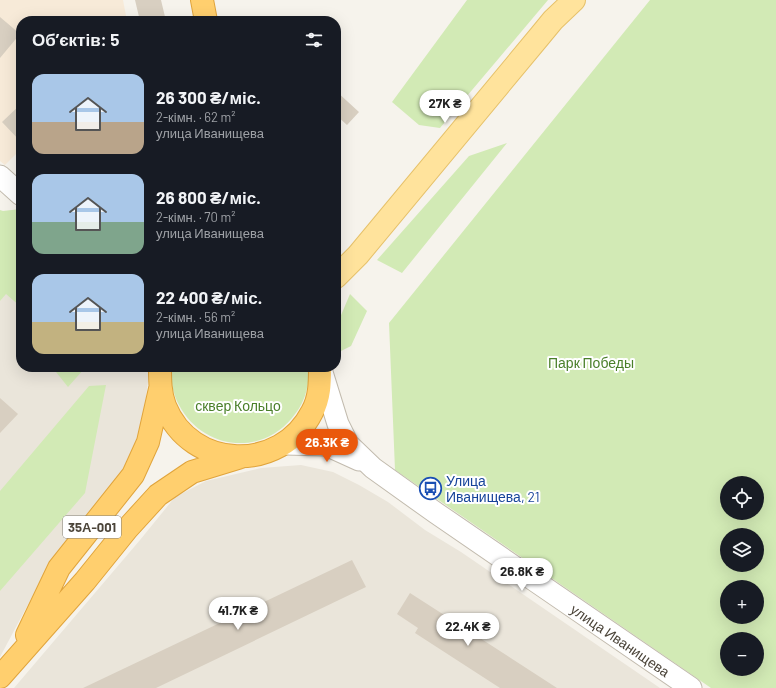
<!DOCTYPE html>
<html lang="uk">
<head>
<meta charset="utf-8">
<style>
  body { margin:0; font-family:Barlow,sans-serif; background:#20242c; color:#f1f3f6; height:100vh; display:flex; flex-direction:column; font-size:15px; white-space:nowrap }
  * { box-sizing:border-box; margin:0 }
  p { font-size:13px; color:#9ea1a6 }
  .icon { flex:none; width:22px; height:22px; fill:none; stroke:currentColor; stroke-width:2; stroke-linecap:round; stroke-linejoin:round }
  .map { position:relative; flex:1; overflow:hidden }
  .side { position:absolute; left:16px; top:16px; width:325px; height:356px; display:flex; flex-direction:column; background:#171b24; border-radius:16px; box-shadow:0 4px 16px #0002 }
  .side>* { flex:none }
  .controls { position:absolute; left:720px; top:476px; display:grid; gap:8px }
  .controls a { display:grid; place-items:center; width:44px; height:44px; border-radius:50%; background:#171b24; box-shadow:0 4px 16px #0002; font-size:20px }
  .price { position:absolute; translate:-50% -34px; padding:0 9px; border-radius:14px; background:#fff; color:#222; font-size:13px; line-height:26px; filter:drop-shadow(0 1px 2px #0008) }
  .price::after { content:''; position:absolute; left:50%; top:24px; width:12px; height:9px; margin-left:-6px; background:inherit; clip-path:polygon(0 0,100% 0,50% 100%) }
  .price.current { background:#ea580c; color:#fff }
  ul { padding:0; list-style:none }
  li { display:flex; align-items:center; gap:12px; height:100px; padding:0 16px }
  li span { display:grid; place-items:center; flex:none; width:112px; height:80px; border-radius:12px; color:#555 }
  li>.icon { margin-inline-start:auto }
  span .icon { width:48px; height:48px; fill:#fffc; stroke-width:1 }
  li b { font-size:17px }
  h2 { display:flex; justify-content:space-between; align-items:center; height:48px; padding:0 16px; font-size:17px }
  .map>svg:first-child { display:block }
</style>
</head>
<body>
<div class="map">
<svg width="776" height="688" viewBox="0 0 776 688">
  <rect width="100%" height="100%" fill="#f6f3ec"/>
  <path fill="#eae5da" d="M21 209V367H150L141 435 129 466 49 565 0 657V212Z
    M301 465 333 472 359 485 388 502 425 530 461 552 660 688H14L140 540 175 497 206 481 261 468Z"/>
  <path fill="#f7ead8" d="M0 0H123L127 21H21V149L5 165 0 161Z"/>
  <path fill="#d2eab5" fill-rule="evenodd" d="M467 0H548L440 128 419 125 392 102Z
    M650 0H776V688H711L395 470 389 323ZM727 483H757V513H727ZM727 535H757V565H727ZM727 587H757V617H727ZM727 639H757V669H727Z
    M507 143 402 273 377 260 469 156Z
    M21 209V307L6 294 0 301V210L3 211Z
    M350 294 367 311 351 346 337 353 336 327Z
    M52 367H107L106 370 84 369 68 387Z
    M172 367H308C308 374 309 382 307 388 305 399 299 410 292 418 260 457 202 449 179 405 173 394 170 380 172 367Z
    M106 385 85 493 0 591V491L89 386Z"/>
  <path fill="#d8cfc1" d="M135 0H161L166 21H140Z
    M0 17 20 34 0 58Z
    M336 91 359 112 347 125 336 115Z
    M21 104V142L2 122Z
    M0 398 18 414 0 433Z
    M352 560 366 587 156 688H83Z
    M410 593 438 611 557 688H500L415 633 418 628 397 614Z"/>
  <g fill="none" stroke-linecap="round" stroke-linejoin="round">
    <defs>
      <g id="minor">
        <path d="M0 176 21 195"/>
        <path id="s1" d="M321 369 338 424 348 444 373 468 436 513 691 688"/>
        <path d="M284 444 326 445 359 460"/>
      </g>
      <path id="major" d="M336 277 358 255 539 37 553 20 574 0"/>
      <path id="highway" d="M202 0 206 21
        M160 367C160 380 160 393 165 406 191 471 281 473 312 412 320 398 320 382 320 367
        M27 635 59 568 133 475 148 442 160 389
        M0 677 85 581 127 529 158 495 192 472 241 457"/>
    </defs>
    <use href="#minor" stroke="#c2bbae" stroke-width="23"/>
    <use href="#major" stroke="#e6c16a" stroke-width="24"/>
    <use href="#highway" stroke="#e0a43c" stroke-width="24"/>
    <use href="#minor" stroke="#fff" stroke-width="21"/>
    <use href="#major" stroke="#ffe39c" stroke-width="22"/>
    <use href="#highway" stroke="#ffcf6e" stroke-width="22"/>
  </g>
  <defs>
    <symbol id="bus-ring" viewBox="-11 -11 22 22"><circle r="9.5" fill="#fff" stroke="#1a4fb4" stroke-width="1.5"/><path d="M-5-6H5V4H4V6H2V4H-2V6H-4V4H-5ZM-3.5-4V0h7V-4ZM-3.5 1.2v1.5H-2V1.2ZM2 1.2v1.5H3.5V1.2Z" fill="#1a4fb4"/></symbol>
  </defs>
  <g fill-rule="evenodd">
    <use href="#bus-ring" x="418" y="476" width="25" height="25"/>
  </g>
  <g text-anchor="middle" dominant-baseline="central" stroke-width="4" stroke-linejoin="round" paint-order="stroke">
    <rect fill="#fff" stroke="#817c74" stroke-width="1" x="63" y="516" width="58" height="22" rx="3"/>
    <g font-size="13" font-weight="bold" fill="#4b4439">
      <text x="92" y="527">35А-001</text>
    </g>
    <g font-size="14" fill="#4a7f2a" stroke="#fff">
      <text x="591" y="362">Парк Победы</text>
      <text x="238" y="405">сквер Кольцо</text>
    </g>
    <g font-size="14" fill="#164399" stroke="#fff" text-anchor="start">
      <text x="446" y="480">Улица<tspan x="446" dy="16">Иванищева, 21</tspan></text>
    </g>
    <g font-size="14" fill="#4b4439" stroke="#fff">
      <text stroke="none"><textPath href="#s1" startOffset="416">улица Иванищева</textPath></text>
    </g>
  </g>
</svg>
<div class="controls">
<a><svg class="icon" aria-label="locate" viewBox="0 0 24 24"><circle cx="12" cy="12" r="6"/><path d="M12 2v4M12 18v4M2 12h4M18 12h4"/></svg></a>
<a><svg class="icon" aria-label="layers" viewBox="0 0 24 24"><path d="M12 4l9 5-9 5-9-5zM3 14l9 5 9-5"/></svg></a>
<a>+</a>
<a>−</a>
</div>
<b class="price" style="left:445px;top:124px">27K ₴</b>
<b class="price current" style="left:327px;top:463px">26.3K ₴</b>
<b class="price" style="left:522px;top:592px">26.8K ₴</b>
<b class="price" style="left:238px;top:631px">41.7K ₴</b>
<b class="price" style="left:468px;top:647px">22.4K ₴</b>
<section class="side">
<h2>Об’єктів: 5<svg class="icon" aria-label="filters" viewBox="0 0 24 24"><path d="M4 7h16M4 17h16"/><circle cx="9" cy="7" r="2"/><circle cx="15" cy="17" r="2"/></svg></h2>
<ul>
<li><span style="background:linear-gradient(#a9c7e8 60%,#b9a48a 0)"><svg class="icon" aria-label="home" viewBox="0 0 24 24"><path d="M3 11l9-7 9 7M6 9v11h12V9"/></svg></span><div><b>26 300 ₴/міс.</b><p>2-кімн. · 62 m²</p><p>улица Иванищева</p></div></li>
<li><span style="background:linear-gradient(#a9c7e8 60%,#7fa58c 0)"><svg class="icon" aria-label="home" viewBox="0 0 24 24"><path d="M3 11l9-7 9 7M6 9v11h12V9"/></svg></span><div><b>26 800 ₴/міс.</b><p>2-кімн. · 70 m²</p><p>улица Иванищева</p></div></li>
<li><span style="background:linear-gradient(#a9c7e8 60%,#c2b280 0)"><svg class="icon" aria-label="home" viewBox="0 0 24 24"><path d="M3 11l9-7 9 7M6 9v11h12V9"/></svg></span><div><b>22 400 ₴/міс.</b><p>2-кімн. · 56 m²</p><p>улица Иванищева</p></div></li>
</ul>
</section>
</div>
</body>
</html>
